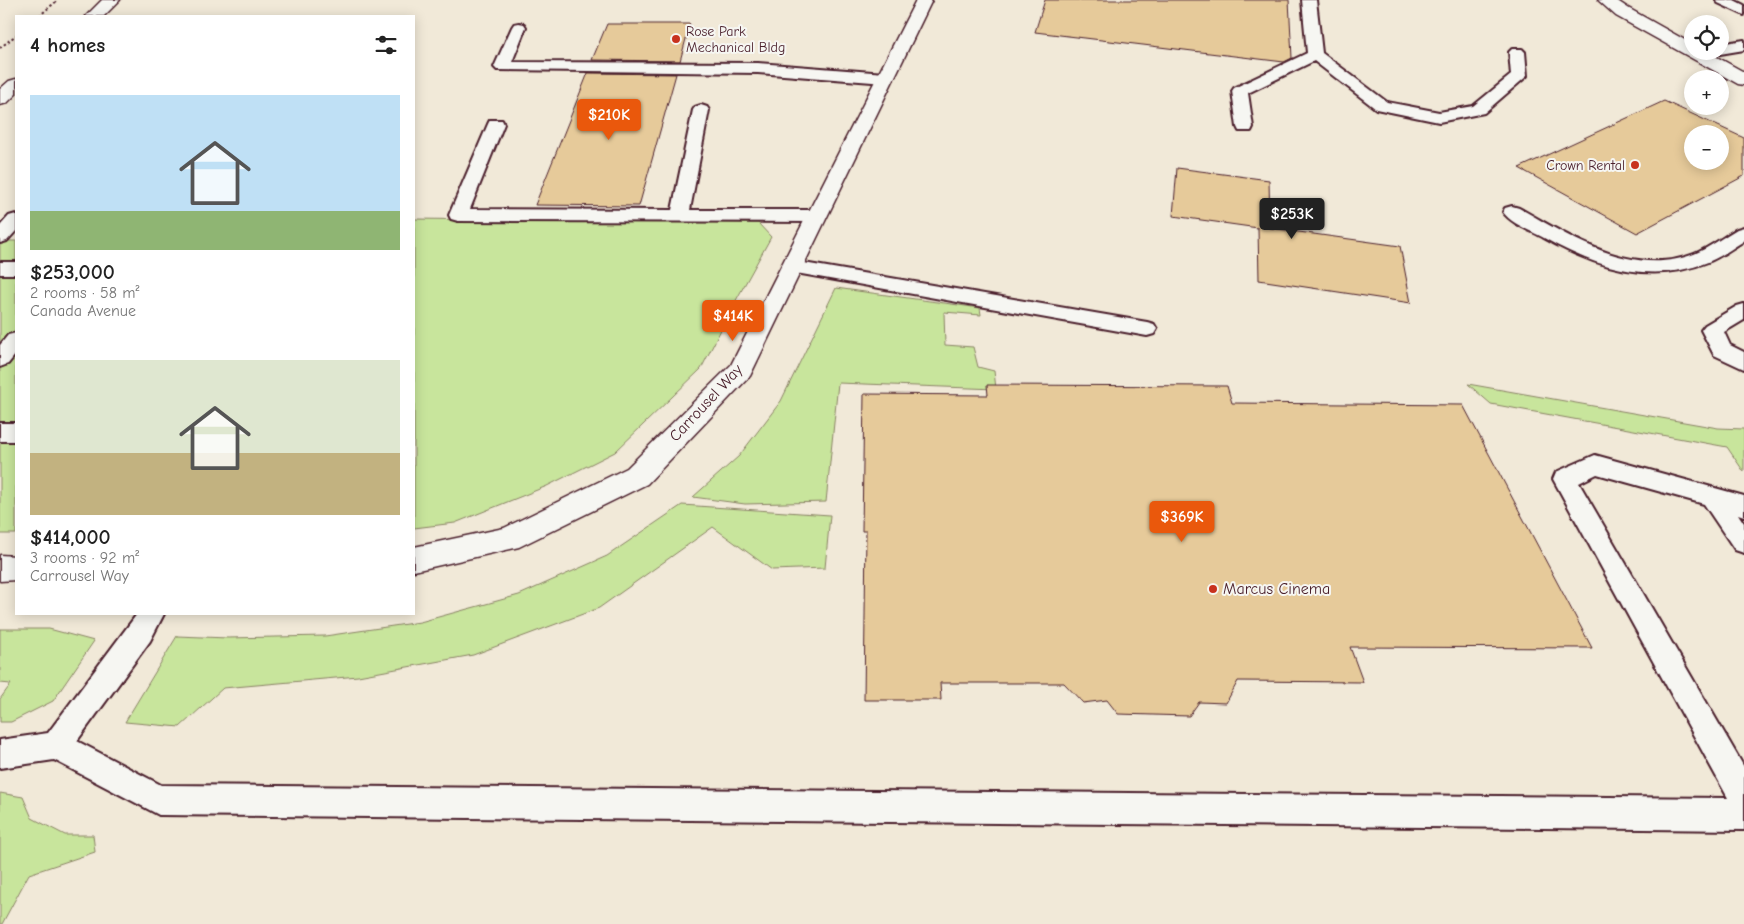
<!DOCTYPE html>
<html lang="en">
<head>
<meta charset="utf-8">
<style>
  body { margin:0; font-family:"Comic Neue",sans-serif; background:#f6f6f6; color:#222; height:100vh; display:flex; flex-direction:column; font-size:19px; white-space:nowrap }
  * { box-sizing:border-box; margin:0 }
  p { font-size:16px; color:#767676 }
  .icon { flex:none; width:28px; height:28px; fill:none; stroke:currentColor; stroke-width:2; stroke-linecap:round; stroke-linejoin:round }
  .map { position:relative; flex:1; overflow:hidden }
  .panel { position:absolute; left:15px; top:15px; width:400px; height:600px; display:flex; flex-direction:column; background:#fff; border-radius:0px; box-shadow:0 2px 12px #0003 }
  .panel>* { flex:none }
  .buttons { position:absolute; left:1684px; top:15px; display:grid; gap:10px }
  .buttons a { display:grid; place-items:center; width:45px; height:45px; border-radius:50%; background:#fff; box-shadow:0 2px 12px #0003; font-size:25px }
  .price { position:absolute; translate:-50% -42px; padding:0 11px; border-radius:5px; background:#ea580c; color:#fff; font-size:16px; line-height:32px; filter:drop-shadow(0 1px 2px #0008) }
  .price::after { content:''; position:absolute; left:50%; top:30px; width:15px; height:11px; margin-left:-8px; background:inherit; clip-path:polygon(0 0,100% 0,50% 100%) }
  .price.selected { background:#222; color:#fff }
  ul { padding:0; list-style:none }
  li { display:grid; align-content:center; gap:10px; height:265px; padding:0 15px }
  li span { display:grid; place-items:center; height:155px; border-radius:0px; color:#555 }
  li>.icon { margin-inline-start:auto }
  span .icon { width:90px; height:90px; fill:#fffc; stroke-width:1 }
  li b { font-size:21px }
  h2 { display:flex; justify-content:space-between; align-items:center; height:60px; padding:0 15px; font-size:21px }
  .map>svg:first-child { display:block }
</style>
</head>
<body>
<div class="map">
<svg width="1744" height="924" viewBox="0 0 1744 924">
  <rect width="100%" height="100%" fill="#f1e9d8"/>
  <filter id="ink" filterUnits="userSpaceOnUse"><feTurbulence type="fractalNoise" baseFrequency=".02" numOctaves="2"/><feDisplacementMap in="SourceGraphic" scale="10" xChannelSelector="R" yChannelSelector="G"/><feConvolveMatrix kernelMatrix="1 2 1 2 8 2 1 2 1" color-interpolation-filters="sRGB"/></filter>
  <g filter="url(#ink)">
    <path fill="#c8e59c" stroke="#898264" d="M414 219 758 223 771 237 734 304 701 369 615 452 547 486 455 523 414 528Z
      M0 241H16V534H0Z
      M836 288 980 308 981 315 944 312 945 345 973 347 978 367 994 371 996 389 838 383 826 502 745 504 693 497 739 456 781 401Z
      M1468 384 1718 428 1744 429V472L1727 447 1491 404Z
      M682 505 830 515 825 568 772 570 713 527 599 608 473 655 358 676 223 688 180 727 125 722 177 636 228 638 325 636 420 622 519 595 607 556Z
      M0 629H49L94 641 53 701 11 722H0V699L11 684 0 683Z
      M0 793 23 797 32 818 65 835H93L95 852 29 874 2 924H0Z"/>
    <path fill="#e6ca9a" stroke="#4a1f2b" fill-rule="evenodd" d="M1045 0H1289L1292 58 1284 62 1035 32Z
      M607 24H690L680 61 592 60Z
      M588 73 676 74 639 206 535 205Z
      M1664 101 1744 138V176L1637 233 1519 168ZM1692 134H1720V161H1692Z
      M1177 168 1269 180 1270 228 1400 246 1411 303 1259 280 1258 228 1173 216Z
      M987 385 1227 386 1232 403 1463 405 1592 648 1350 647 1363 682 1238 681 1226 703 1199 702 1189 716 1118 714 1107 700 1083 703 1064 683H940L941 700H864L866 531H862L864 394 988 395Z"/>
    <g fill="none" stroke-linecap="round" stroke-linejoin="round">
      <defs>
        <path id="service" d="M1302 0H1316L1322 53 1387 102 1439 112 1473 106 1511 75 1509 52 1512 49H1522L1525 52 1527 76 1484 113 1439 122 1376 109 1314 61 1248 93 1253 127 1251 131H1239L1237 127 1232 91 1234 88 1307 53Z
          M1716 0H1734L1744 5V15L1718 3Z
          M519 23 524 24 526 27 512 62 758 63 885 73 891 75 893 78 891 81 885 83 758 73 497 70 494 67 512 27 514 24Z
          M1744 40V50L1720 54 1714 51H1720V44Z
          M701 105 707 107 709 110 690 210H817L824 212 826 216 824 220 817 222 458 221 451 219 449 215 488 124 490 120H502L504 124 470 209 672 210 693 110 695 107Z
          M1512 206 1519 208C1571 237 1632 278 1694 254 1709 248 1723 237 1737 229L1744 227V241C1732 248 1721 257 1708 262 1651 285 1595 267 1544 238 1532 231 1511 224 1503 212L1505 208Z
          M16 214V231L7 241 0 243V226L9 216Z
          M792 261 1147 322 1154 324 1157 329 1154 334 1147 336 785 271 782 267 785 263Z
          M0 262H16V274H0Z
          M1744 304V320L1724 332 1730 345 1744 352V369L1714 355 1701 330 1705 325 1737 306Z
          M16 333V354L8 364 0 367V345L8 335Z
          M0 423H16V441H0Z
          M1595 455 1744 496V516L1738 514 1744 523V553L1735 550 1704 504 1597 474 1579 483 1744 767V830L159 815 54 760 0 768V740L48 733 137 614H164L150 641 77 741 161 785 1728 798 1553 479 1556 472Z"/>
        <path id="minor" d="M916 0H932L750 376 647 484 519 547 414 571V547L504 528 627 468 731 365Z
          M1598 0H1616L1628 8 1692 44V51H1706L1744 72V85L1738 84 1616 16Z
          M0 555 16 556V580L0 581Z"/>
        <path id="tertiary" d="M102 0H120L104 16H86Z
          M16 79V94L7 103 0 105V89L9 81Z"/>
      </defs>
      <use href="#service" stroke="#4a1f2b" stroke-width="4"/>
      <use href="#minor" stroke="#4a1f2b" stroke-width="3"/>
      <use href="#tertiary" stroke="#4a1f2b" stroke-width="3"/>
      <path stroke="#4a1f2b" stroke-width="2" stroke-dasharray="2.5 2.5" stroke-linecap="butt" d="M39 16 58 0
        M0 48 16 35"/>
      <use href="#service" fill="#f6f6f2" fill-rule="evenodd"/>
      <use href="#minor" fill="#f6f6f2" fill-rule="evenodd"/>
      <use href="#tertiary" fill="#f6f6f2" fill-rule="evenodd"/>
    </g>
  </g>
  <g fill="#c8321e" stroke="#f6f6f2" stroke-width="2">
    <circle cx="676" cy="39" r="5"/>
    <circle cx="1635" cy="165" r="5"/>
    <circle cx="1213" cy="589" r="5"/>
  </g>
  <g text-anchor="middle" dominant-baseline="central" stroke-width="4" stroke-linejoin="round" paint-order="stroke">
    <g font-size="14" fill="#4a1f2b" stroke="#f6f6f2" text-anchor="start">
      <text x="686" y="31">Rose Park<tspan x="686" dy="16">Mechanical Bldg</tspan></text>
      <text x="1625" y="165" text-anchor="end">Crown Rental</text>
    </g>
    <g font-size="16" fill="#4a1f2b" stroke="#f6f6f2">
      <text transform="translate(706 403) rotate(-47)">Carrousel Way</text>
    </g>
    <g font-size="16" fill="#4a1f2b" stroke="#f6f6f2" text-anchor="start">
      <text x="1223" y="589">Marcus Cinema</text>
    </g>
  </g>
</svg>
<div class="buttons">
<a><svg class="icon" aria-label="locate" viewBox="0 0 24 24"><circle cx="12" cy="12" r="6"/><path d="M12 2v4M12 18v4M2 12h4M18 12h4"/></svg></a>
<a>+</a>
<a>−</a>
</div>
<b class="price" style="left:609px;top:141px">$210K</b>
<b class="price selected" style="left:1292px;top:240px">$253K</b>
<b class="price" style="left:733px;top:342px">$414K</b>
<b class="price" style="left:1182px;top:543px">$369K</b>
<section class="panel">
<h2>4 homes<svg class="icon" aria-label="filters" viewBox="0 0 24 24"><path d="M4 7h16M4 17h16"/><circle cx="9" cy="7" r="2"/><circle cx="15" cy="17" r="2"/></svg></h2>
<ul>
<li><span style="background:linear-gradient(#bfe0f5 75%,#8fb573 0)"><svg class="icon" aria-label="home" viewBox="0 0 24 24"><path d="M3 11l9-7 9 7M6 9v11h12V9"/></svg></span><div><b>$253,000</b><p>2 rooms · 58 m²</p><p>Canada Avenue</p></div></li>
<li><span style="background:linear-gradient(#dfe7d0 60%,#c2b280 0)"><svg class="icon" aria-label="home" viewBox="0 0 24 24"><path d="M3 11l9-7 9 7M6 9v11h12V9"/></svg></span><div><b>$414,000</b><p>3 rooms · 92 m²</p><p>Carrousel Way</p></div></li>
</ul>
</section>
</div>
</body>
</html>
